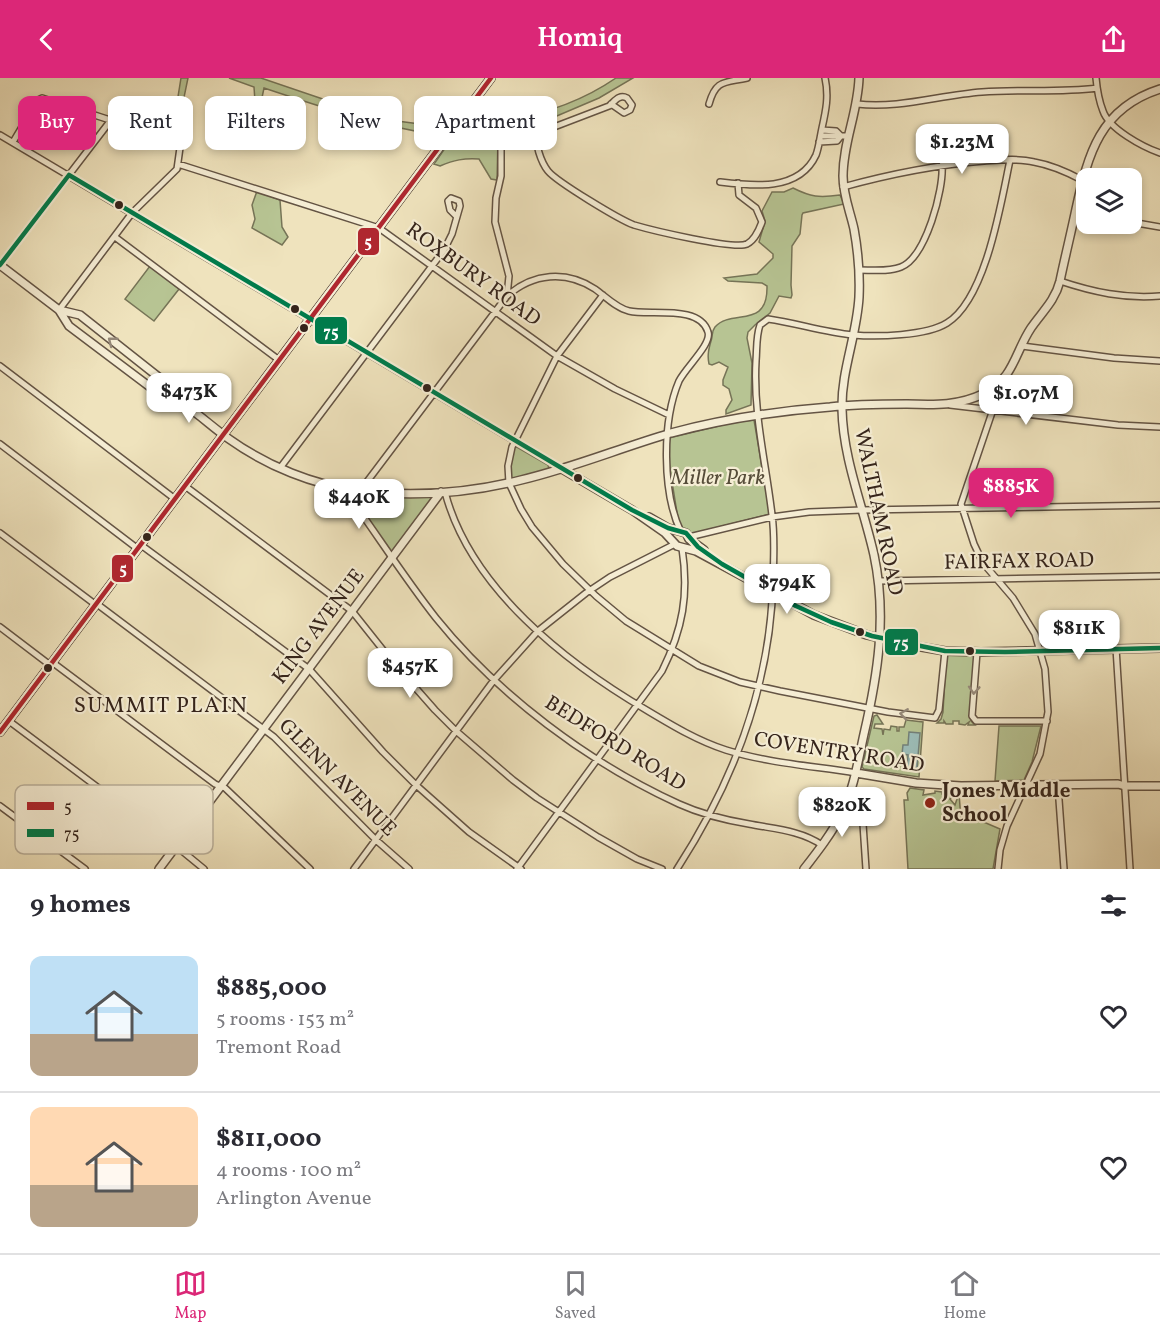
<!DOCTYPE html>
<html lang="en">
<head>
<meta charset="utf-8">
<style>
  body { margin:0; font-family:Vollkorn,serif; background:#f2f2f3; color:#2b2b33; height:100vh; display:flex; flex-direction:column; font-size:22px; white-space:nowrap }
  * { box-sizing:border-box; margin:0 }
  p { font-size:20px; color:#7c7c81 }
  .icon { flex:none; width:33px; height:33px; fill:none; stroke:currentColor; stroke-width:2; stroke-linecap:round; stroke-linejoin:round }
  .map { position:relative; height:791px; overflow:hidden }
  .details { display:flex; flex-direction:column; background:#fff; flex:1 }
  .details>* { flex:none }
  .banner { position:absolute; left:18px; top:18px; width:600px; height:54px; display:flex; gap:12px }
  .tools { position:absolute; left:1076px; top:90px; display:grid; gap:12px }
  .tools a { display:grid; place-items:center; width:66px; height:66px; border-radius:12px; background:#fff; box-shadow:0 3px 9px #0003; font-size:30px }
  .price { position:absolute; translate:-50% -51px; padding:0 14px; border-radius:12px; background:#fff; color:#222; font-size:20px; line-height:39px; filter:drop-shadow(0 2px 3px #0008) }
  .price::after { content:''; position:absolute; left:50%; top:36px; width:18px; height:14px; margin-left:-9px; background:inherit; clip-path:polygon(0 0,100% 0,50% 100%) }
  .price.selected { background:#db2777; color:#fff }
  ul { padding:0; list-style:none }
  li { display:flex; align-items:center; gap:18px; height:150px; padding:0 30px }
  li+li { border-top:2px solid #e1e1e2 }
  li span { display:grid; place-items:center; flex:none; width:168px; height:120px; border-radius:12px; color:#555 }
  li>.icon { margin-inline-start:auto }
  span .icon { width:72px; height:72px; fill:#fffc; stroke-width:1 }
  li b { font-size:26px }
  h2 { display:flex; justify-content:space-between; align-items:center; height:72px; padding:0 30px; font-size:26px }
  .pill { padding:0 21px; border-radius:12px; background:#fff; box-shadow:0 3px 9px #0003; font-size:21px; line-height:54px }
  .pill.selected { background:#db2777; color:#fff }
  header { display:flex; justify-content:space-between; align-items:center; height:78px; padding:0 30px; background:#db2777; color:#fff; font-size:27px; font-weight:600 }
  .tabs { display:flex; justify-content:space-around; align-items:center; height:84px; border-top:2px solid #e1e1e2; background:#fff; font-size:16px; color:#7c7c81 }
  .tabs a { display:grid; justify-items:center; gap:3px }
  .tabs .selected { color:#db2777 }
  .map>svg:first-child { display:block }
</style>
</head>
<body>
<header><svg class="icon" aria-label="back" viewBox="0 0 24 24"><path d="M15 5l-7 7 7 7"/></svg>Homiq<svg class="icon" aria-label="share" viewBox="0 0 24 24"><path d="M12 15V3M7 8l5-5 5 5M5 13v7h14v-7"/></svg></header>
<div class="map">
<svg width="1160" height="791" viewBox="0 0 1160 791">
  <rect width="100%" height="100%" fill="#efe3bd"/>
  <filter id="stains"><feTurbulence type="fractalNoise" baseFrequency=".00333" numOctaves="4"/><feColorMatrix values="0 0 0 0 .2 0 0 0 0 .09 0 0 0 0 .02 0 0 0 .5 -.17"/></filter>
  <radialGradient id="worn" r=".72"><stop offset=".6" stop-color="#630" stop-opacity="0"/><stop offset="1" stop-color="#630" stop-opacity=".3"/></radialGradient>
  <path fill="#b7c493" stroke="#767457" stroke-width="1.5" d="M181 0H188L176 58 172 56Z
    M229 0H261L361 34 397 43 443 49 444 52 438 57C378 48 321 29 264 10L258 39 256 38 254 9Z
    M616 0H633L599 20 531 49 520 48 491 53 459 54 460 49 464 46C518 44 571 31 616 0Z
    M498 60 497 102 491 101 479 81C464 80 454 82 440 88L434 86 450 63Z
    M793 110C811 119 819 120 840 117L844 126 803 135 802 137 800 156 792 168 791 207 792 217 791 220 779 218 770 235 755 247 748 254 747 260 752 285 751 327 726 336V332L732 322 729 311 723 307V302L728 289 719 284 712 287 709 286C707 277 709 270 711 263 713 258 711 254 715 249 732 230 768 252 767 208L762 205 728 203 724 200 757 196 773 180V176L759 164 765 143 762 133 772 114H784Z
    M257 113 280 122 282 149 288 159 282 167 252 150 255 141 252 127Z
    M150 188 179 211 154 243 125 221Z
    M754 342 770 436 691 456 682 451 679 447 669 385V360L735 344Z
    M515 368 548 387 549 391 512 401 510 400 512 373Z
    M354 415 432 418 433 420 393 474 390 472 352 418Z
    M948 576 972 577 975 580 971 643 975 647H968L969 644 965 647 959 646V643H953V646H946L944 643V645H937L941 641 943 634 946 579Z
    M877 637 883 646H875L874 650 882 651 883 657 884 651 890 652 891 648 897 649V653H899V649H904L906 642 923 644 919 699 864 691 862 689 874 638Z
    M999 648H1041L1032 684 1024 702 995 703Z
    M910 710 924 712 923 717 935 715V713L942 714V716L957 715 950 721 955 727 959 715 961 742H979L1000 751 993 791H908L904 722H908L907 715Z"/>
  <path fill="#9cbdb8" stroke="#738079" stroke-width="1.5" d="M909 654 920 655 917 690H907L908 677 902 676 903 667H908Z"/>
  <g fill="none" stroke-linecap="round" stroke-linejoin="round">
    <defs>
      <path id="minor" d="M1096 0C1097 11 1099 23 1103 33 1109 51 1143 69 1160 75
        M709 26C716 1 725 5 747 0
        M857 26C899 31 940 17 982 14 1020 11 1059 15 1097 10
        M822 52 836 53 841 58
        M535 54C536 66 540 83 548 93 557 104 620 142 634 147 651 152 734 172 747 166 755 162 759 152 762 144L756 130 739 117 738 105
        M501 56V98L496 120 495 144 509 198 507 218
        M0 57 562 391
        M821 58H847
        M448 59 501 56 522 52 541 54 609 28C615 23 619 16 627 20L632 27 630 32 624 35 611 26
        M13 64 38 22 42 20 181 65
        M819 64 837 63 841 58
        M178 86 379 150 557 278 615 311 669 337
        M720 104C752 108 799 114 816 77 819 69 820 59 822 50 826 32 829 18 825 0
        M843 109C890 96 935 87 984 83 1000 82 1018 80 1034 84 1051 87 1067 94 1082 102
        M1076 132 1086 134
        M1131 144 1160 149
        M115 159 279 282
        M0 187 111 42
        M859 192C872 192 889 194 901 189 926 179 944 111 942 87
        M1060 203C1093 214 1125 221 1160 218
        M603 217 557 278 512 369 508 388 509 405 521 431 532 449 563 486 596 518 626 543 699 588 740 604 780 613 888 634 935 640 939 632 945 573
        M59 232 132 135 177 91 185 34
        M1022 268 1114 280 1160 283
        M0 288 175 421
        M950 327 1118 347 1160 349
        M0 366 138 471
        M280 390 444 172 452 156 460 128 459 123 451 120 448 123 450 132 456 138
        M185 408 352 533 391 582 435 632 456 653 513 702 537 720 598 759 637 781 662 791
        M347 411 354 425C381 463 407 503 436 540 498 617 589 685 679 726 701 736 725 742 749 746 774 751 800 752 822 767
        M360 413 507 218C533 195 566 192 595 211 605 218 616 230 629 233 649 238 700 226 708 254 712 266 686 289 679 303 662 343 662 415 681 454
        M445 414C470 510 566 585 648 633 673 648 698 663 726 672 768 685 813 688 856 695
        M0 455 96 527
        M689 459 772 439 809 434 862 432 1160 427
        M141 467 309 591 383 674 416 707 469 754 521 791
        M879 503 1160 498
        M97 526 274 659 376 762 409 791
        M0 549 50 587
        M1116 570 1130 791
        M977 574 972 638 976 643H1047
        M52 584 215 706 225 710 310 791
        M9 643 176 768 204 791
        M1058 708 1064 791
        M846 724 860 728 862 731 866 791
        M0 728 85 791
        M354 791 494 602 538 553 586 515 610 499 675 466
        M517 791 662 593C683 551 689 516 682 470
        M677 791C734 703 771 606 773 501 774 479 775 458 772 437 766 385 753 335 756 283 757 271 756 258 760 247L768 241C796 245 824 254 853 257 877 259 926 258 947 245 986 221 1001 125 1010 82
        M998 791 1000 772 1007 748 1040 676 1048 634 1045 591 1035 556 1013 520 983 485 974 466 961 426 1003 302"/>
      <path id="tertiary" d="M0 187 59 232 69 248 154 312C183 320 205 344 229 361 267 388 313 407 360 413 413 419 469 415 521 402 572 390 620 370 671 355 723 341 777 333 830 329 856 326 881 326 906 326 935 327 959 328 985 315 1014 300 1015 274 1031 250 1042 234 1055 223 1060 203 1065 179 1071 155 1076 131 1088 76 1100 30 1160 11
        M59 232 80 237 161 301 170 316
        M562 391 632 432 665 455 677 468 696 473 814 537 867 557 904 566 945 573 981 574 1160 570
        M649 439 668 450 686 455 689 461 704 472
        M856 695 916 705 961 708 1118 706 1125 708H1160
        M159 791 441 414
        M804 791C818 773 832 755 842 735 854 710 858 683 864 656 878 596 887 538 874 477 863 428 843 381 842 331 841 293 857 257 859 219 860 196 858 173 854 151 850 133 843 117 843 98 843 64 858 34 859 0"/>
      <path id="secondary" d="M0 654 491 0"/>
    </defs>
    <use href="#minor" stroke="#645444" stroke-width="8"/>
    <use href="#tertiary" stroke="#645444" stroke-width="10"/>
    <use href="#secondary" stroke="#35241b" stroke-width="10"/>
    <use href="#minor" stroke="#f5edd4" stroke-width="5"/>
    <use href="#tertiary" stroke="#f5edd4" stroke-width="7"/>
    <use href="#secondary" stroke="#f5edd4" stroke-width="8"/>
    <defs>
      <path id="bus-1" d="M0 654 491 0"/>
      <path id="bus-2" d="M69 97 632 432 668 450 686 455 698 469 722 486 796 528 831 544 872 558 945 573 1005 574 1160 570
        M0 187 69 97"/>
    </defs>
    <use href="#bus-1" stroke="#f5edd4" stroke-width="9"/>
    <use href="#bus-2" stroke="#f5edd4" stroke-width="9"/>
    <use href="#bus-1" stroke="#af272f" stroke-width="4.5"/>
    <use href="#bus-2" stroke="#007b4b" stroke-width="4.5"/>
  </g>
  <defs><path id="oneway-chevron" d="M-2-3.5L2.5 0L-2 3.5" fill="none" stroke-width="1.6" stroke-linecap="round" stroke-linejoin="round" transform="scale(1.5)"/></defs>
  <g stroke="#958878">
    <use href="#oneway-chevron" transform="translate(112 263) rotate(-142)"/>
    <use href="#oneway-chevron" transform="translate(974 612) rotate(94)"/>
    <use href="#oneway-chevron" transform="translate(904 636) rotate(-172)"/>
  </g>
  <g fill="#35241b" stroke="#f5edd4" stroke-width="2">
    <circle cx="119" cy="127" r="5"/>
    <circle cx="295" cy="231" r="5"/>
    <circle cx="304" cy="250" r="5"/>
    <circle cx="427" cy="310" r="5"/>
    <circle cx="578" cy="400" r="5"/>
    <circle cx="147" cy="459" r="5"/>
    <circle cx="860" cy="554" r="5"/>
    <circle cx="970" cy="573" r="5"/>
    <circle cx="48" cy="590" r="5"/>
  </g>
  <circle fill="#8f2418" stroke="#f5edd4" stroke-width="2" cx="930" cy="725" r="6"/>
  <g text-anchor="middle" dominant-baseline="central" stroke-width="4.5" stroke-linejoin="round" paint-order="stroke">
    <g font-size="21" fill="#35241b" stroke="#f5edd4">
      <text transform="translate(473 197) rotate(36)">ROXBURY ROAD</text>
      <text transform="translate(878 434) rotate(78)">WALTHAM ROAD</text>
      <text transform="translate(1019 484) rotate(-1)">FAIRFAX ROAD</text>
      <text transform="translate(319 549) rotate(-53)">KING AVENUE</text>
      <text transform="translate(615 666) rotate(32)">BEDFORD ROAD</text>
      <text transform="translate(839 675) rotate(9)">COVENTRY ROAD</text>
      <text transform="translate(337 700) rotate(45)">GLENN AVENUE</text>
    </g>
    <g font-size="21" font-style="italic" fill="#564c39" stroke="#f5edd4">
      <text x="718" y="400">Miller Park</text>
    </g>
    <g font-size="21" font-weight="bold" fill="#35241b" stroke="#f5edd4" text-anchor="start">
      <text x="942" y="713">Jones Middle<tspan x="942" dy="24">School</tspan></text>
    </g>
    <g font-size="22" letter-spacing="1.5" fill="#35241b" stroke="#f5edd4">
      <text x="161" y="628">SUMMIT PLAIN</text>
    </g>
  </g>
  <rect x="15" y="707" width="198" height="69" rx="9" fill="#f5edd4" stroke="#bbb19c" stroke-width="1.5"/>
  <rect x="27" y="724" width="27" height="8" fill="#af272f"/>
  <rect x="27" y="751" width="27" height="8" fill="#007b4b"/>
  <g font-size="16" fill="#35241b">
    <text x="64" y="734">5</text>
    <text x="64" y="761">75</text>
  </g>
  <g stroke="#f5edd4" stroke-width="2">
    <rect x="357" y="149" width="23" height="29" rx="6" fill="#af272f"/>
    <rect x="314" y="238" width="34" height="29" rx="6" fill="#007b4b"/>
    <rect x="111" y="476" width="23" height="29" rx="6" fill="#af272f"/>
    <rect x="884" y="550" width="35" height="28" rx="6" fill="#007b4b"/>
  </g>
  <g font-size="16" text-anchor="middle" font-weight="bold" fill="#fff">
    <text x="368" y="169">5</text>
    <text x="331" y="259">75</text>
    <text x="123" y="496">5</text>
    <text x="901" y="570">75</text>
  </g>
  <rect width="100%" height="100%" filter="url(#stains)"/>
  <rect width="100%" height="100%" fill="url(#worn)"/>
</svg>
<div class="tools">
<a><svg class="icon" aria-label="layers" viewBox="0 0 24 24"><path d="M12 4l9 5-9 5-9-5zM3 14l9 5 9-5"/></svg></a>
</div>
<b class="price" style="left:962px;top:97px">$1.23M</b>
<b class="price" style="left:189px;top:346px">$473K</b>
<b class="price" style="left:1026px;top:348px">$1.07M</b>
<b class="price selected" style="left:1011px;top:441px">$885K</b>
<b class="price" style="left:359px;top:452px">$440K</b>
<b class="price" style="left:787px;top:537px">$794K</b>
<b class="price" style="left:1079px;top:583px">$811K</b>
<b class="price" style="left:410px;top:621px">$457K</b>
<b class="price" style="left:842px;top:760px">$820K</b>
<div class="banner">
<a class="pill selected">Buy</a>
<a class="pill">Rent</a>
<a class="pill">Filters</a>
<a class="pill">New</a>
<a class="pill">Apartment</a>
</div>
</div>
<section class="details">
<h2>9 homes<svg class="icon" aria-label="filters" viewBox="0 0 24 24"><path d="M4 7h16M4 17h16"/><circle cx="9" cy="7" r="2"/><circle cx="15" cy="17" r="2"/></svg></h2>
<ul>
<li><span style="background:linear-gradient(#bfe0f5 65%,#b9a48a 0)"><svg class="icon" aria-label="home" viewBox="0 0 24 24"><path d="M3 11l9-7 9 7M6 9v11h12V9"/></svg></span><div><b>$885,000</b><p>5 rooms · 153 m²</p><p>Tremont Road</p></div><svg class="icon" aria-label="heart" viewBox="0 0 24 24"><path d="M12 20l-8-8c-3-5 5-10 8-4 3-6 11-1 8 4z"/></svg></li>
<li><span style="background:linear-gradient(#ffd9b3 65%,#b9a48a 0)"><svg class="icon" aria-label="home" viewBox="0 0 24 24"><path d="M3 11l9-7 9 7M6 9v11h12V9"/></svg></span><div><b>$811,000</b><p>4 rooms · 100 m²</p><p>Arlington Avenue</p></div><svg class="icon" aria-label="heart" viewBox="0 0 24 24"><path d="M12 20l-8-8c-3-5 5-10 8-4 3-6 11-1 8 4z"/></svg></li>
</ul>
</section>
<nav class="tabs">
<a class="selected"><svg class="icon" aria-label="map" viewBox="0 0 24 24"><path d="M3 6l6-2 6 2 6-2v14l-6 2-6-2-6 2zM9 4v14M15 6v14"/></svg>Map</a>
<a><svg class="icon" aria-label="saved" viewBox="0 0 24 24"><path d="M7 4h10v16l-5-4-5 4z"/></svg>Saved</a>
<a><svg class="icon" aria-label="home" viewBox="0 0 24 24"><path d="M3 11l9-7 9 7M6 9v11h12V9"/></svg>Home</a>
</nav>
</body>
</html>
